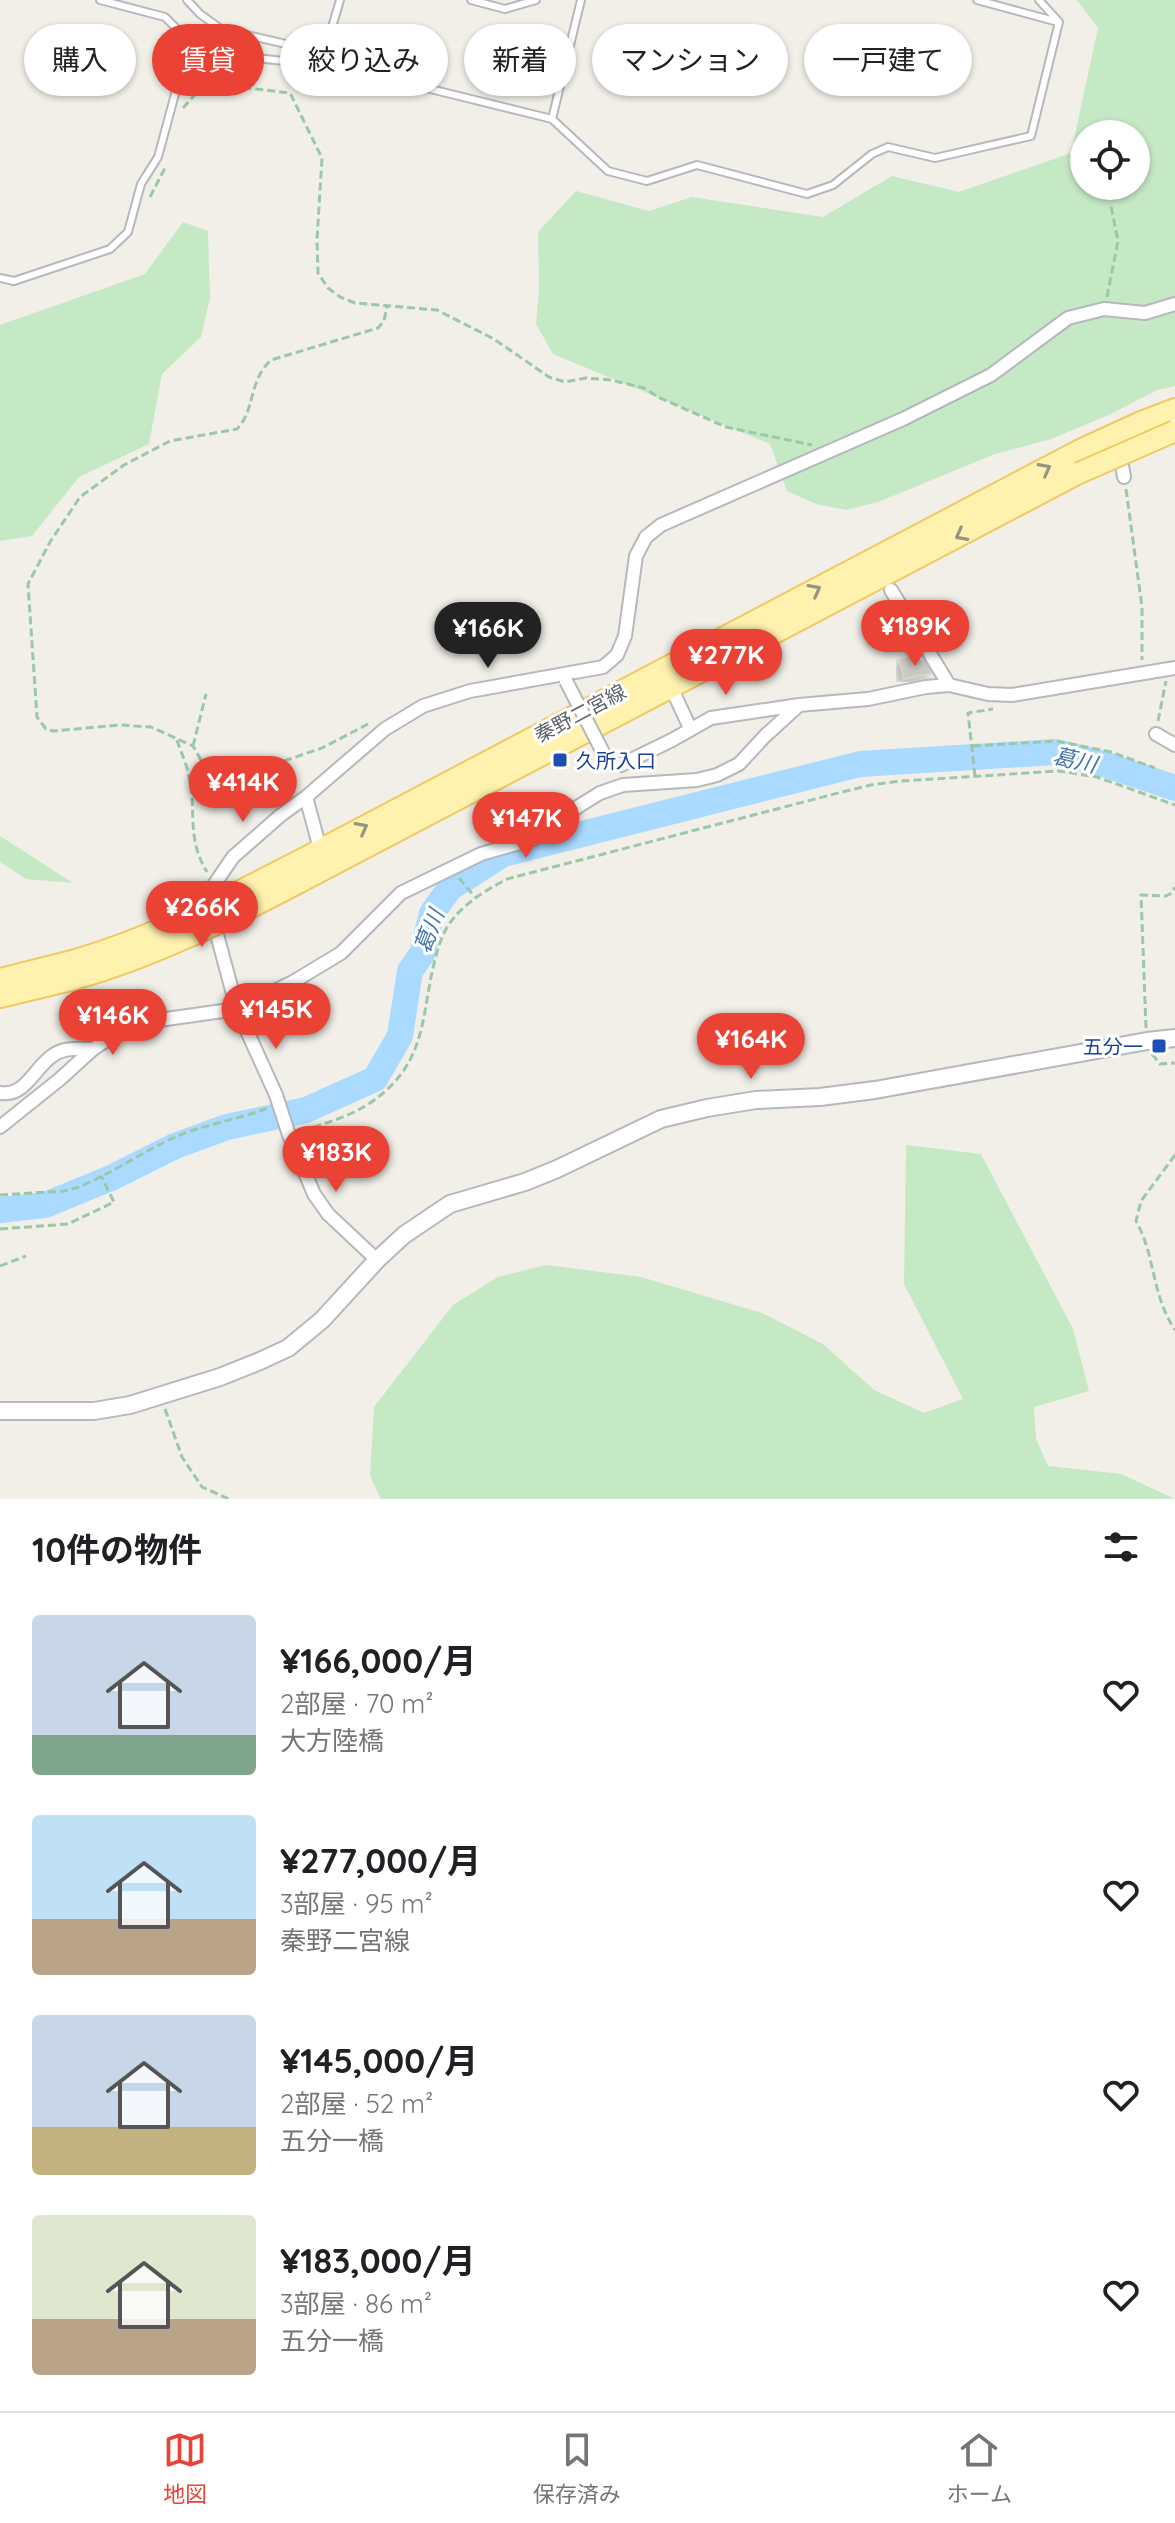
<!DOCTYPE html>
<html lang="ja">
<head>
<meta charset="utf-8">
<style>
  body { margin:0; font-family:Quicksand,"Noto Sans JP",sans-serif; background:#f6f6f6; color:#202124; height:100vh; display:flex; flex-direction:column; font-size:30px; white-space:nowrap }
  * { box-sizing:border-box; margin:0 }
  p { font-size:26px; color:#757577 }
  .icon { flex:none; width:44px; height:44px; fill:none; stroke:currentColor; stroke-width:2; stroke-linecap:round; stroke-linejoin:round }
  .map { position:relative; height:1499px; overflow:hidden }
  .details { display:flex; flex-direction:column; background:#fff; flex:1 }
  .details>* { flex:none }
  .banner { position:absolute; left:24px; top:24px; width:1128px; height:72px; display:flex; gap:16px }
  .fabs { position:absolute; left:1070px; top:120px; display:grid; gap:16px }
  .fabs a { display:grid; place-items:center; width:80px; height:80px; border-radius:50%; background:#fff; box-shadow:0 2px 6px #0004; font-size:40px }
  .price { position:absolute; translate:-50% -68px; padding:0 18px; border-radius:28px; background:#ea4335; color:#fff; font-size:26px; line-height:52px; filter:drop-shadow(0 2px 4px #0008) }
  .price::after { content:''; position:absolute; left:50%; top:48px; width:24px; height:18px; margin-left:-12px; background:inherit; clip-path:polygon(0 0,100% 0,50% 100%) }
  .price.on { background:#222; color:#fff }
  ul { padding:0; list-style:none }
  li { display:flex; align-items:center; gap:24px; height:200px; padding:0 32px }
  li span { display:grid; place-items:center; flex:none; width:224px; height:160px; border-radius:8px; color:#555 }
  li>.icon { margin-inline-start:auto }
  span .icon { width:96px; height:96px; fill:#fffc; stroke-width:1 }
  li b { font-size:34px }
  h2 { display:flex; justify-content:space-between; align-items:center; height:96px; padding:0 32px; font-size:34px }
  .tag { padding:0 28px; border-radius:36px; background:#fff; box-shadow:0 2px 6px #0004; font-size:28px; line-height:72px }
  .tag.on { background:#ea4335; color:#fff }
  .tabs { display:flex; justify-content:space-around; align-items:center; height:112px; border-top:2px solid #e0e0e0; background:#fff; font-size:22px; color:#757577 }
  .tabs a { display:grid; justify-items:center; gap:4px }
  .tabs .on { color:#ea4335 }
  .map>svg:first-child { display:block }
</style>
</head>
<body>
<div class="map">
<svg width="1175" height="1499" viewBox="0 0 1175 1499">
  <defs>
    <filter id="shadow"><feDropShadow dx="-4" dy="4" stdDeviation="4" flood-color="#0004"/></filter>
  </defs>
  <rect width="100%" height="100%" fill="#f1efe8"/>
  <path fill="#c5e8c5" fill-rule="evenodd" d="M1077 0H1175V386L1157 390 1111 414 1051 439 995 454 878 502 846 510 816 504 787 491 770 444 553 354 536 324 539 289 538 232 576 191 649 211 692 197 823 217 892 176 959 192 1071 153 1098 28ZM1084 134H1136V186H1084Z
    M183 222 208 231 210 298 201 337 162 374 149 444 79 477 32 536 0 541V325L145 274Z
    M0 836 73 883 26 879 0 862Z
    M906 1145 981 1154 1073 1329 1089 1391 1034 1407 1036 1439 1048 1466 1121 1474 1175 1499H381L370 1476 374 1407 453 1305 498 1277 546 1265 641 1277 762 1313 823 1344 874 1390 924 1413 963 1399 904 1284Z"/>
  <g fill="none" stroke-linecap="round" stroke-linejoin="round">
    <path stroke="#aadaff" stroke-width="26" d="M0 1210 45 1205 111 1178 175 1146 227 1127 306 1110 375 1079 400 1036 410 971 422 954 432 913 450 888 503 854 860 764 1055 752 1104 764 1175 788"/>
  </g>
  <path fill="#cccac5" stroke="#d6d1c6" stroke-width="2" filter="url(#shadow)" d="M918 656 919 662 928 660 931 673 904 679 900 660Z"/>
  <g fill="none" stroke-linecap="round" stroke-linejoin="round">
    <defs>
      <path id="service" d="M187 0 200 14 221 29 325 53
        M340 0 321 65 331 78 381 90 402 82 552 119
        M471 0 505 9 536 0
        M581 0 552 119 608 171 647 181 697 165 807 194 833 185 872 154 888 147 935 158 1031 136 1059 22 1039 0
        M977 0 1058 22
        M200 52 321 65
        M0 278 14 281 110 249 128 232 141 184 158 157 178 83 200 52 165 17 100 0"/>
      <path id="minor" d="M1124 477 1118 443 1175 421
        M891 590 949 685
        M671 687 690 728
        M1156 734 1175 745
        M672 740 711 718 799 705 868 699 926 687 949 685 988 694 1012 695 1175 668
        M306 797 322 856
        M0 1093C27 1097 35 1065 55 1054 66 1047 81 1049 93 1049
        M0 1127 60 1079 93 1049 120 1031 145 1022 237 1009 293 982 341 953 401 893 481 854 534 839 579 806 600 793 623 785 697 780 717 775 739 764 765 736 799 705
        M377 1260 328 1214 314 1194 289 1135 276 1095 237 1009 212 916 214 885 233 857 281 815 306 797 385 729 423 706 470 691 603 667 617 655 625 636 636 556 646 537 661 525 903 419 991 375 1068 318 1104 309 1145 313 1175 304"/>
      <path id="tertiary" d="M0 1411H94L130 1405 220 1377 260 1361 288 1348 322 1320 377 1260 404 1235 450 1204 525 1182 557 1169 661 1119 707 1108 756 1100 820 1097 875 1090 1147 1041 1175 1038"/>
      <path id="primary" d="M293 864 1080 450 1141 422 1175 409
        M300 882 1079 473
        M0 979 72 961
        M0 997 75 979"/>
    </defs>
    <use href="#service" stroke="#b5b8bc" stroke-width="10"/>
    <use href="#minor" stroke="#b5b8bc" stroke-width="16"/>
    <use href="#tertiary" stroke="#b5b8bc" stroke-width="20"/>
    <use href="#primary" stroke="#f2c960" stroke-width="24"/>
    <path stroke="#9cc7a9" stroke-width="3" stroke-dasharray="8 4" stroke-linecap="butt" d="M183 108 205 83 290 93 322 158 317 239 318 273 328 288 340 297 355 303 437 310 494 339 549 377 565 382 586 378 611 380 644 388 660 398 726 427 812 445
      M150 197 165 168
      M1107 297 1118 241 1111 206
      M1126 489 1142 607V660
      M1158 721 1166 681
      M368 724 322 748 272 765 241 782 213 781 193 746 151 727 120 725 53 731 46 729 37 717 28 584 50 542 80 497 124 465 170 441 237 429C256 409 248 381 271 360L378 328 384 321 387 306
      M177 740C181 752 187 765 189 777 197 811 186 838 207 872
      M193 746 206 694
      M973 746 1056 741 1111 752 1155 768
      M975 776 968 713 993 709
      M459 878 475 897
      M1146 1028 1141 895 1166 896 1172 893 1175 887
      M1152 1054 1160 1064 1175 1063
      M302 1131C325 1123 349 1117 370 1103 435 1059 418 1004 441 940 452 910 481 893 507 879L842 792 871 785 900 781 1059 771 1097 777 1175 805
      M1175 1155 1141 1201 1136 1221C1156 1257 1151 1294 1175 1330
      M0 1195 64 1191 79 1187C112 1173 141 1153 173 1138 204 1124 237 1120 268 1108
      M0 1229 68 1224 114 1202 101 1176
      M0 1266 26 1256
      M165 1409 182 1457 202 1487 229 1499"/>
    <use href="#service" stroke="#fff" stroke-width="6"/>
    <use href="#minor" stroke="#fff" stroke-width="12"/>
    <use href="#tertiary" stroke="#fff" stroke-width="16"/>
    <use href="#primary" stroke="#fff2af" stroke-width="20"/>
    <defs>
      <path id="minor-bridge" d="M566 681 607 760 621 765 672 740"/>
      <path id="primary-bridge" d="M1079 473 1175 431
        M72 961C150 939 221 901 293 864
        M75 979C155 956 227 920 300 882"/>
    </defs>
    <use href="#minor-bridge" stroke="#b5b8bc" stroke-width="16" stroke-linecap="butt"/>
    <use href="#primary-bridge" stroke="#f2c960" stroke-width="24" stroke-linecap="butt"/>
    <use href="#minor-bridge" stroke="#fff" stroke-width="12"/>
    <use href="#primary-bridge" stroke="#fff2af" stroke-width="20"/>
  </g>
  <defs><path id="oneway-chevron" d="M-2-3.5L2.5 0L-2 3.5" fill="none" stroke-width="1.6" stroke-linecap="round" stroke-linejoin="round" transform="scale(2)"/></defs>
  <g stroke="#979581">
    <use href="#oneway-chevron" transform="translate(1045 469) rotate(-28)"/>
    <use href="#oneway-chevron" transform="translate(961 535) rotate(152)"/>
    <use href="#oneway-chevron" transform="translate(815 590) rotate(-28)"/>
    <use href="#oneway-chevron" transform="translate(362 828) rotate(-28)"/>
  </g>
  <g fill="#1a4fb4" stroke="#fff" stroke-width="3">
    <rect x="552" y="752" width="16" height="16" rx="4"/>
    <rect x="1151" y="1038" width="16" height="16" rx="4"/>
  </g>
  <g text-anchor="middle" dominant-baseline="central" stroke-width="6" stroke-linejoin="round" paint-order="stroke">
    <g font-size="20" fill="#5f6368" stroke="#fff">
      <text transform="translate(580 713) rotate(-28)">秦野二宮線</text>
    </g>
    <g font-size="20" fill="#164399" stroke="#fff" text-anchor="start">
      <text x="576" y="760">久所入口</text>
      <text x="1143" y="1046" text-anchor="end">五分一</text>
    </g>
    <g font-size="22" font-style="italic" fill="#4174aa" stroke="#fff">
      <text transform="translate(1075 760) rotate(13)">葛川</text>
      <text transform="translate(429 931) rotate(-69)">葛川</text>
    </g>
  </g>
</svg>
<div class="fabs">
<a><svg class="icon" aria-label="locate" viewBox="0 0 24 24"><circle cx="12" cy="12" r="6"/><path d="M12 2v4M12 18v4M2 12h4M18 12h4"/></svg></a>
</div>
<b class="price" style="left:915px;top:668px">¥189K</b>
<b class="price on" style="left:488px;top:670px">¥166K</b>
<b class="price" style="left:726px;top:697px">¥277K</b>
<b class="price" style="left:243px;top:824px">¥414K</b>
<b class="price" style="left:526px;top:860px">¥147K</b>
<b class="price" style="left:202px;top:949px">¥266K</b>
<b class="price" style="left:276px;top:1051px">¥145K</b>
<b class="price" style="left:113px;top:1057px">¥146K</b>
<b class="price" style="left:751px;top:1081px">¥164K</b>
<b class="price" style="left:336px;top:1194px">¥183K</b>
<div class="banner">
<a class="tag">購入</a>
<a class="tag on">賃貸</a>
<a class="tag">絞り込み</a>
<a class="tag">新着</a>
<a class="tag">マンション</a>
<a class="tag">一戸建て</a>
</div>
</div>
<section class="details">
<h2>10件の物件<svg class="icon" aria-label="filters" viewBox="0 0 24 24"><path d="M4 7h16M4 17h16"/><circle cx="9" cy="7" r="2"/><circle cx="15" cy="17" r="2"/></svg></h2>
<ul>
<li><span style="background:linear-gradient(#c9d6e8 75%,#7fa58c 0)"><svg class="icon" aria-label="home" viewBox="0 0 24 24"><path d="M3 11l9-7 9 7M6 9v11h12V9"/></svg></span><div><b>¥166,000/月</b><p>2部屋 · 70 m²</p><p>大方陸橋</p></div><svg class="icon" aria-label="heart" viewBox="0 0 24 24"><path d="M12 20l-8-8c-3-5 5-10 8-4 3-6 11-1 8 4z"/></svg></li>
<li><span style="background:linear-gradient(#bfe0f5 65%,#b9a48a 0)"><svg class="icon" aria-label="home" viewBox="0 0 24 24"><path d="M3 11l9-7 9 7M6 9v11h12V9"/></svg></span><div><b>¥277,000/月</b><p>3部屋 · 95 m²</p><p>秦野二宮線</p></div><svg class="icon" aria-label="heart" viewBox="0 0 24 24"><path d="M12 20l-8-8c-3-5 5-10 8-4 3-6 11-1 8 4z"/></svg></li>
<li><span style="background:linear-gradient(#c9d6e8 70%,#c2b280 0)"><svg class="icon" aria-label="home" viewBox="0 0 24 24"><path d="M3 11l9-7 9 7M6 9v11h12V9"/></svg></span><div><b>¥145,000/月</b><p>2部屋 · 52 m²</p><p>五分一橋</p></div><svg class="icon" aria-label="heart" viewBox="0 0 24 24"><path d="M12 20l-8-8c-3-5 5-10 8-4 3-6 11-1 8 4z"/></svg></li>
<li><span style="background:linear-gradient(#dfe7d0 65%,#b9a48a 0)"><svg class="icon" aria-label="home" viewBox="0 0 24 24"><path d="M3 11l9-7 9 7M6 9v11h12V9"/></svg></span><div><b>¥183,000/月</b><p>3部屋 · 86 m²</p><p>五分一橋</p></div><svg class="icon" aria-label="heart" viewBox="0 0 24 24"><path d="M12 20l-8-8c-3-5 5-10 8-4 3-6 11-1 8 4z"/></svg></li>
</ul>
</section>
<nav class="tabs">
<a class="on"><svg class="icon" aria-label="map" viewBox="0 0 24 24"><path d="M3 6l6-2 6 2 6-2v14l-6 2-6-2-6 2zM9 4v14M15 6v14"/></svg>地図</a>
<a><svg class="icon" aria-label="saved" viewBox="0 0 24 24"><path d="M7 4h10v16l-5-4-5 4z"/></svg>保存済み</a>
<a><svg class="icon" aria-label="home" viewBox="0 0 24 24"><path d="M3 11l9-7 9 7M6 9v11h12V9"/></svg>ホーム</a>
</nav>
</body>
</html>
